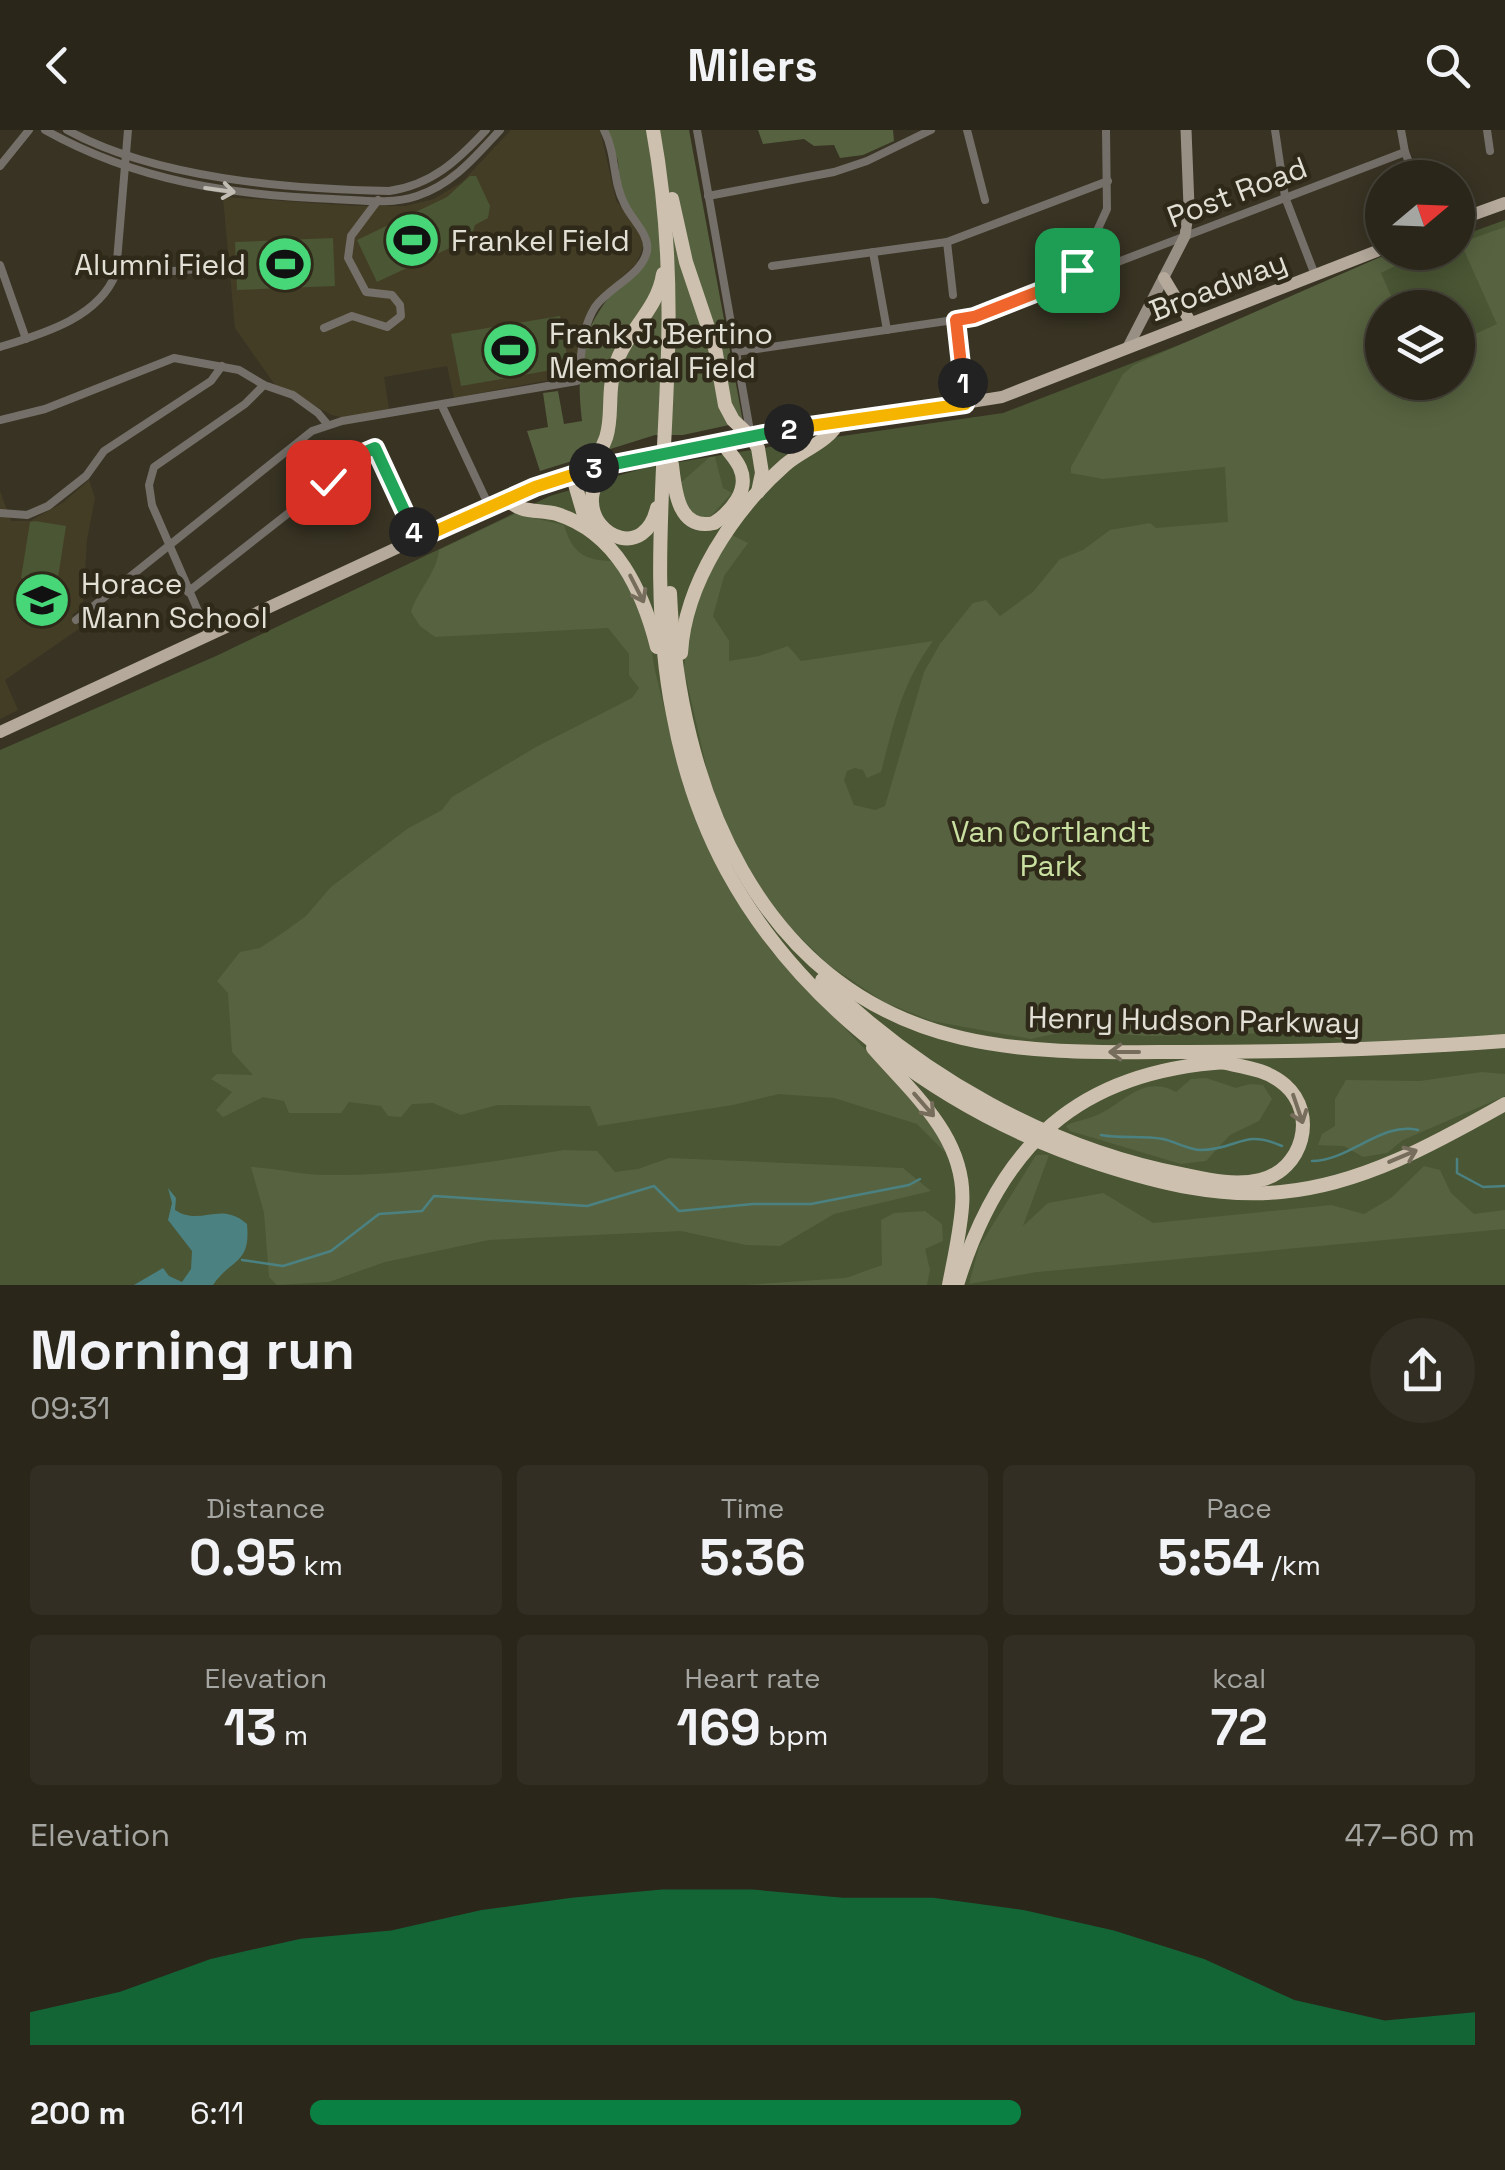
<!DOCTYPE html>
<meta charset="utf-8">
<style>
:root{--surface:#2a261a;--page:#322e23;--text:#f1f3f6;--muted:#a5a5a2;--line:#464339;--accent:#0b8043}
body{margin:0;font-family:"Space Grotesk",sans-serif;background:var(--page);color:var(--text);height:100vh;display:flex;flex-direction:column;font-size:38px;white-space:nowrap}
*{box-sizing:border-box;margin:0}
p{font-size:32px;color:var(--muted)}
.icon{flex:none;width:55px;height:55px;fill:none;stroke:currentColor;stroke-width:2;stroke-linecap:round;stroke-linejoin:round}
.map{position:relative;height:1155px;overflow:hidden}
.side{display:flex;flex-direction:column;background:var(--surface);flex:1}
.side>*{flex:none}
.needle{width:65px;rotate:71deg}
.tools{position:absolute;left:1365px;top:30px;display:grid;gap:20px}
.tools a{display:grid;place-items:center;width:110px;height:110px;border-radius:50%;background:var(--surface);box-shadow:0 5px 25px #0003,0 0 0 2px var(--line);font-size:50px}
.pin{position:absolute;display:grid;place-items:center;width:85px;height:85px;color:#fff;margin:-42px;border-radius:20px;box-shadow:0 5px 15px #0006}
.km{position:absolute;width:50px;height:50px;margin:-25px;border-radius:50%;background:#222;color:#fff;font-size:28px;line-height:50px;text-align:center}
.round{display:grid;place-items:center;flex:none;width:105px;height:105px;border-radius:52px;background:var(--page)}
.head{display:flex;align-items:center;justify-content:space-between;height:170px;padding:0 30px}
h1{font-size:55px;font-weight:700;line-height:75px}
.figures{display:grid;grid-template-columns:repeat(3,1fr);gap:15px;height:170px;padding:10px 30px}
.figures div{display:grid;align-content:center;border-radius:10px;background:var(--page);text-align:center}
.figures b{font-size:50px;font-weight:700}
.figures small{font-size:28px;font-weight:400}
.figures p{font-size:28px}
.chart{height:280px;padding:20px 30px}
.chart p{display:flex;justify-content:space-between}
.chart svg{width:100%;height:180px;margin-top:10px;fill:var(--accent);opacity:.7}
ul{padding:0 30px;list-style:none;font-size:32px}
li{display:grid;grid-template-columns:160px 120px 1fr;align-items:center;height:75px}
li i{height:25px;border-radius:12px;background:var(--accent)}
header{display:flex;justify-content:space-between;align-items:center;height:130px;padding:0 30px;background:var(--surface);font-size:45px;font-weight:700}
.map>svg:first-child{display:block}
</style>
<header><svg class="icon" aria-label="back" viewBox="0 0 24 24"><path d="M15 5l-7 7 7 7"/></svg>Milers<svg class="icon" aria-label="search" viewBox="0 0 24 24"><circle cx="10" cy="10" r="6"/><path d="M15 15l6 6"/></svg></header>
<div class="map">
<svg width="1505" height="1155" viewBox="0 0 1505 1155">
<rect width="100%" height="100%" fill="#383323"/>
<g fill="#443d26">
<polygon points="511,0 600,0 616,70 641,105 644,115 636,134 601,166 575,245 454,268 447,236 384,247 389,279 344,288 332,285 275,255 235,198 223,67 356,76 405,76 434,69 462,52"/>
<polygon points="89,350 95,368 87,409 83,476 72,485 80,498 5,550 18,580 0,589 0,361 11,391 30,391 64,372"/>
</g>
<g fill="#4a5634" fill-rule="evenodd">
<polygon points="470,46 476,46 490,76 488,88 475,95 471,108 377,152 357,110 447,67"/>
<path d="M1505,90V1155H0V620L216,526L550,366L644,338L793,313L1003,283L1417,123L1458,122V107ZM1382,178H1458V252H1382Z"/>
<polygon points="333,108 335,156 237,160 235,112"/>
<polygon points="560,186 569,237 461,256 451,204"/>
<polygon points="35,391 66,396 57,454 21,448 30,392"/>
</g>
<g fill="#576340">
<path d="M607,0H689L743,292L683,305H655L540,341L527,301L548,297L543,263L558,261L564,294L582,291C572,205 593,182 649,121L626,73L620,56L618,31Z"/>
<polygon points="758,0 893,0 894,11 863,25 840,28 834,15 814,16 804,9 763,14"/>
<path d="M1505,97V905L1358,914L1308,902L1149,906L1067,901L1031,909L932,891L884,872L829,835L767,775L727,699L709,649L684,539L689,492L708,445L732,405L748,413L724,446L713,486L729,511V531L759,526L788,516L801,531L933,511C902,553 894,592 881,642L867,648L863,640L855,638L847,641L844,650L854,675L875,680L885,676L924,542L940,514L973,473L986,470L1000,486L1033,462L1060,429L1083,420L1110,400L1150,393L1156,398L1228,392L1225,337L1103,349L1071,343V337L1123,244L1134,235L1378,128L1392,123L1423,122L1381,143L1396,177L1382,178V252H1458V212L1497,194L1458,107L1471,109Z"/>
<polygon points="710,327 715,327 723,358 732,363 709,388 701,390 688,378 679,354"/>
<path d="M515,384L564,395C572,423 585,431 613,431L646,487L655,541L684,658L728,757L772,822L923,980L945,1014V1022L917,994L834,968L779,964L733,975L598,996L590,976L497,975L461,985L433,973L412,974L401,987L388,986L381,976L349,972L341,983H289L284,971L263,967L223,987L216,980L232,962L211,949L217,944L253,945L232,922L228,863L217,851L240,822L260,818L284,802L306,786L331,757L407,699L442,680L452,667L536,617L632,568L639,558L629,545V524L608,498L435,507L420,496L411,482C418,459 436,445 439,420Z"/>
<polygon points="1482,942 1505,944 1505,966 1403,1010 1387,1023 1363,1027 1344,1016 1318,1015 1322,1004 1335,996 1335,969 1346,950 1420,951"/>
<path d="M1206,948L1236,958L1250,954L1263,955L1272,969L1259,991L1230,1005L1206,1031L1181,1034L1070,1001L1066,996C1076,990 1087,990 1097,985C1125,973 1142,944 1176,962L1191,949Z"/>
<path d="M564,1020L597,1021L615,1042L638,1039L669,1028L903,1038L931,1061L834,1084L780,1116L746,1115L681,1101L489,1110L385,1132L329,1152L277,1155L269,1147L264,1083L251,1037C276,1038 302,1045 327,1045C408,1046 485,1033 564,1020Z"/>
<polygon points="1036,1025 1049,1025 1023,1096 1048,1073 1103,1063 1153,1093 1331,1075 1364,1084 1391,1068 1424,1036 1440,1040 1451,1063 1474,1084 1505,1080 1505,1099 1037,1142 969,1154 979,1117"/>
<polygon points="925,1081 942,1094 943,1111 925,1119 930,1140 927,1155 745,1155 846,1148 882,1135 881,1090 894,1083"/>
</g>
<path fill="#4c8182" d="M168,1058L176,1068L175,1080C201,1097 220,1070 247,1094C251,1135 231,1128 213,1155H134L163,1138L169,1146L182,1152L191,1139L192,1121L168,1090L172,1073Z"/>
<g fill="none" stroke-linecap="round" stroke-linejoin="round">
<g stroke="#4c8182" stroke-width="2.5">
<path d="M1101,1005C1122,1009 1142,1005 1163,1009C1176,1012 1187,1019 1200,1020C1239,1020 1242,998 1282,1016"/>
<polyline points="1457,1029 1457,1043 1483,1057 1505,1056"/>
<path d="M1312,1031C1349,1031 1382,991 1418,1000"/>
<polyline points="242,1130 283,1136 331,1121 379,1084 422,1081 434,1066 587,1076 654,1056 679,1081 753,1074 811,1074 909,1055 920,1049"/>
</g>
<g stroke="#746f68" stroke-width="8">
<path d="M45,0C136,51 230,65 333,69C360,70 391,75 417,66C453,54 475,27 500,0"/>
<path d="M67,0C157,49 288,59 389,61C432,55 458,30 486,0"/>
<polyline points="697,0 750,301"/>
<polyline points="967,0 985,70"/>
<polyline points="1275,0 1285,67 1315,145"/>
<polyline points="1401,0 1405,22 1415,48"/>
<polyline points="1487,0 1490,21"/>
<polyline points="0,36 29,0"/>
<polyline points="708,66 834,42 867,31 931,0"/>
<polyline points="947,112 953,165"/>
<polyline points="873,122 887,200"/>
<polyline points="0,135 26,209"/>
<polyline points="772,136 947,112 1108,51"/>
<polyline points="116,143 128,0"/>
<polyline points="1076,147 1107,79 1106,0"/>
<polyline points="955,191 965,274"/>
<polyline points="324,198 352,186 387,197 401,186 400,175 392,165 366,162 348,128 351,106 378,70"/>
<path d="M0,217C42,204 99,188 116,143C140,136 151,142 173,141C197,140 196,136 222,143"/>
<polyline points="736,222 974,187 1405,22"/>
<polyline points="442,276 489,376"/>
<polyline points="0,290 45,279 174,228 239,240 264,255 293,265 318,283 328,295"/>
<polyline points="0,383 27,385 48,376 86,346 104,321 211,251 222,236"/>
<path d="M188,462L337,345C349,332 358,322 375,318L418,409"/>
<path d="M76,490L312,301L342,291L577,251C583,225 580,201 595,177C608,158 643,144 647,121C650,104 630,88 624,73C612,50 617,26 604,0"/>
<polyline points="209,506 152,375 149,355 154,337 245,274 264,255"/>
</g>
<polyline stroke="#999085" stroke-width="11" points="1128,217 1185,106 1189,76 1186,0"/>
<g stroke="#b4a99b" stroke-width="12">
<polyline points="1458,90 1505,73"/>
<polyline points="1164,148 1191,193"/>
<polyline points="0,602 429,403 553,350 693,316 1002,267 1382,119"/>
</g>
<g stroke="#cec0af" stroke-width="14">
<path d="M653,0C668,82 671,166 667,250C663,361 651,474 673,584C683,638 701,693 727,741C803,881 951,986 1100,1034C1159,1053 1218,1068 1281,1062C1361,1055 1436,1013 1505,974"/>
<polyline points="672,69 686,132 715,218 725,275 733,290 752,308 758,318 762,343 758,362"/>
<path d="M604,335C599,345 591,360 592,372C593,408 645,429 657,378"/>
<path d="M672,335C675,361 678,401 714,393C731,382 750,360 740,338C736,328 727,321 722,311"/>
<path d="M584,340C626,301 599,272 619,226C632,197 658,177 663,144"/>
<polyline points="572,344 584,385 592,399"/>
<path d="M507,369C520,384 539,379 557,384C617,403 643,462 657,517"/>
<path d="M670,463C678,655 756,860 962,908C1035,925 1113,922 1188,922C1294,922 1399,919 1505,911"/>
<path d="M681,523C685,453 733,381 785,335C802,320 829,312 839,291"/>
<path d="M822,850C921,946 1048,1019 1185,1045C1209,1050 1235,1056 1260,1050C1303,1040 1318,984 1285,955C1267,939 1243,937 1221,932"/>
<path d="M873,918C914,965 968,1009 962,1077C960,1103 954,1129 949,1155"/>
<path d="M957,1155C1000,1015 1078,941 1227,932"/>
</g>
</g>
<defs><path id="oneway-shaft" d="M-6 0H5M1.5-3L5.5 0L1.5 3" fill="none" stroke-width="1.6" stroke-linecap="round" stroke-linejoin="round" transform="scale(2.5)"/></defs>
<use stroke="#c1bdb4" href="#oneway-shaft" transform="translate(220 60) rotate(8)"/>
<g stroke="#766d5c">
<use href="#oneway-shaft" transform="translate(637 459) rotate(63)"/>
<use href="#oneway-shaft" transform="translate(1124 922) rotate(-180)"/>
<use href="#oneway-shaft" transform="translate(924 975) rotate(49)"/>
<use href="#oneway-shaft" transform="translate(1298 979) rotate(71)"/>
<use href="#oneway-shaft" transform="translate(1403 1026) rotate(-23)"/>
</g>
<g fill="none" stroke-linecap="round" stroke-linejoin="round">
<g stroke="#fff" stroke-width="20">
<polyline id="split-1" points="963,253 956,190 974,187 1076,147 1077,140"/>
</g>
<g stroke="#fff" stroke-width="20">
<polyline id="split-2" points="789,299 965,274 963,253"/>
</g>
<g stroke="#fff" stroke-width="20">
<polyline id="split-3" points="594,338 789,299"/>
</g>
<g stroke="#fff" stroke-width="20">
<polyline id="split-4" points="414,402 418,409 535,357 594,338"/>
</g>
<g stroke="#fff" stroke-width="20">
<polyline id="split-5" points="328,352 356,326 375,318 414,402"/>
</g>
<use href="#split-1" stroke="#f0652b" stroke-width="12"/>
<use href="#split-2" stroke="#f5b400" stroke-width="12"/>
<use href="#split-3" stroke="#22a559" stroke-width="12"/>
<use href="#split-4" stroke="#f5b400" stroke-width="12"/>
<use href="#split-5" stroke="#22a559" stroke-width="12"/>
</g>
<defs>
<g id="stadium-disc" transform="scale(2.875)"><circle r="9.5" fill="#47d779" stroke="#2e2919"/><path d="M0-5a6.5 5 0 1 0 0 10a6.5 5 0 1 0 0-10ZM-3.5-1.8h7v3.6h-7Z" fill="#111"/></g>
<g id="school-disc" transform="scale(2.875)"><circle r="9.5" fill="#47d779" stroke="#2e2919"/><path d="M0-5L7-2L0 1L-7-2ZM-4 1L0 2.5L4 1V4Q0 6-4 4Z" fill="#111"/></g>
</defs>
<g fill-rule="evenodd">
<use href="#stadium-disc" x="412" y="110"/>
<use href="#stadium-disc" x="285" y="134"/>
<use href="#stadium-disc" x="510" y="220"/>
<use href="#school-disc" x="42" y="470"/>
</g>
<g text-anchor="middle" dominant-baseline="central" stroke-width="9" stroke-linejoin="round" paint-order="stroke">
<g font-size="30" fill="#e2dfd5" stroke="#2e2919">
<text transform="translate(1237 62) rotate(-21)">Post Road</text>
<text transform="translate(1218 156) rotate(-21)">Broadway</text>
<text transform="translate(1194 890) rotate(1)">Henry Hudson Parkway</text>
</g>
<g font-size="30" fill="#e2dfd5" stroke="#2e2919" text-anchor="start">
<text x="451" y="110">Frankel Field</text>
<text x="246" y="134" text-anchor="end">Alumni Field</text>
<text x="549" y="203">Frank J. Bertino<tspan x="549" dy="34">Memorial Field</tspan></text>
<text x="81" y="453">Horace<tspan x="81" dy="34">Mann School</tspan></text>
</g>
<g font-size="30" fill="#c9e0a1" stroke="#2e2919">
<text x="1051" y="701">Van Cortlandt<tspan x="1051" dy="34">Park</tspan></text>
</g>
</g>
</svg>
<div class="tools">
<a><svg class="needle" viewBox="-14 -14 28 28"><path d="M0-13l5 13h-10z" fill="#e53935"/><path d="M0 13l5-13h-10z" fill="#a5a5a2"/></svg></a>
<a><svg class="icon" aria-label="layers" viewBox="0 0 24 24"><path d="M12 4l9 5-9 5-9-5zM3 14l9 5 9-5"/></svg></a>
</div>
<div class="pin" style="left:1077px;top:140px;background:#1e9e55"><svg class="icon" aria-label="arrive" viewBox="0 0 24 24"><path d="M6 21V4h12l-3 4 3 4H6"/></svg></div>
<div class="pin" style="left:328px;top:352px;background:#d93025"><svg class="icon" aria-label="check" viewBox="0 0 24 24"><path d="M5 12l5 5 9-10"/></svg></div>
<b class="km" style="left:963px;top:253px">1</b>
<b class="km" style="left:789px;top:299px">2</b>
<b class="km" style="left:594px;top:338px">3</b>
<b class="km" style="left:414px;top:402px">4</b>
</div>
<section class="side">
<div class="head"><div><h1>Morning run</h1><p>09:31</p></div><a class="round"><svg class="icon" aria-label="share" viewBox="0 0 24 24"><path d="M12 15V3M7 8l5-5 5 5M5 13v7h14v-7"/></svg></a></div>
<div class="figures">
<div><p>Distance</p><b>0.95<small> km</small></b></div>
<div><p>Time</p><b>5:36</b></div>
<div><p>Pace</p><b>5:54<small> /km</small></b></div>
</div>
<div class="figures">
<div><p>Elevation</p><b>13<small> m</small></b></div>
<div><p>Heart rate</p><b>169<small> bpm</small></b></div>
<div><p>kcal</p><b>72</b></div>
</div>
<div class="chart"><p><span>Elevation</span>47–60 m</p>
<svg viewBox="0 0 160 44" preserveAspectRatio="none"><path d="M0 44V36L10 31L20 23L30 18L40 16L50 11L60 8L70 6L80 6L90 8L100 8L110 11L120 16L130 23L140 33L150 38L160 36V44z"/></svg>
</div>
<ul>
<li><b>200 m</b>6:11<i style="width:61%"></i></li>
</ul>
</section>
